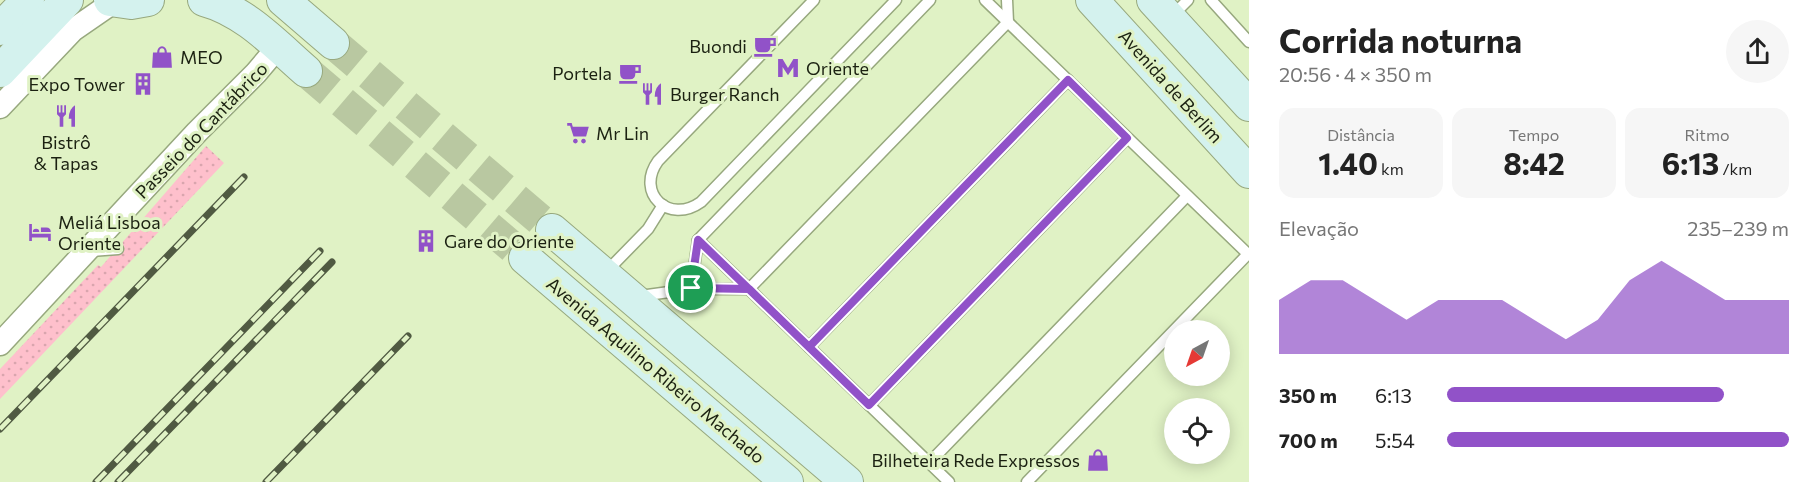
<!DOCTYPE html>
<html lang="pt">
<meta charset="utf-8">
<style>
:root{--surface:#fff;--page:#f6f6f6;--text:#222;--muted:#767676;--accent:#9152c8}
body{margin:0;font-family:Commissioner,sans-serif;background:var(--page);color:var(--text);height:100vh;display:flex;flex-direction:column;font-size:22px;white-space:nowrap}
*{box-sizing:border-box;margin:0}
p{font-size:20px;color:var(--muted)}
.icon{flex:none;width:33px;height:33px;fill:none;stroke:currentColor;stroke-width:2;stroke-linecap:round;stroke-linejoin:round}
.map{position:relative;flex:1;overflow:hidden}
.panel{display:flex;flex-direction:column;background:var(--surface);width:570px}
.panel>*{flex:none}
.needle{width:39px;rotate:220deg}
.buttons{position:absolute;left:1164px;top:320px;display:grid;gap:12px}
.buttons a{display:grid;place-items:center;width:66px;height:66px;border-radius:50%;background:var(--surface);box-shadow:0 3px 15px #0003;font-size:30px}
.pin{position:absolute;display:grid;place-items:center;width:51px;height:51px;color:#fff;margin:-26px;border:3px solid #fff;border-radius:50%;box-shadow:0 2px 6px #0007}
.round{display:grid;place-items:center;flex:none;width:63px;height:63px;border-radius:32px;background:var(--page)}
.head{display:flex;align-items:center;justify-content:space-between;height:102px;padding:0 30px}
h1{font-size:33px;font-weight:700;line-height:45px}
.metrics{display:grid;grid-template-columns:repeat(3,1fr);gap:9px;height:102px;padding:6px 30px}
.metrics div{display:grid;align-content:center;border-radius:15px;background:var(--page);text-align:center}
.metrics b{font-size:30px;font-weight:700}
.metrics small{font-size:16px;font-weight:400}
.metrics p{font-size:16px}
.chart{height:168px;padding:12px 30px}
.chart p{display:flex;justify-content:space-between}
.chart svg{width:100%;height:108px;margin-top:6px;fill:var(--accent);opacity:.7}
ul{padding:0 30px;list-style:none;font-size:20px}
li{display:grid;grid-template-columns:96px 72px 1fr;align-items:center;height:45px}
li i{height:15px;border-radius:8px;background:var(--accent)}
main{display:flex;flex:1;min-height:0}
.map>svg:first-child{display:block}
</style>
<main>
<div class="map">
<svg width="1249" height="482" viewBox="0 0 1249 482">
<defs>
<pattern id="park-dots" width="8" height="8" patternUnits="userSpaceOnUse" patternTransform="scale(1.5)"><rect width="8" height="8" fill="#fec0cc"/><path d="M2 2h.1M6 6h.1" fill="none" stroke="#d9a5ae" stroke-width="1.8" stroke-linecap="round"/></pattern>
</defs>
<rect width="100%" height="100%" fill="#e0f2c5"/>
<polygon fill="url(#park-dots)" points="206,146 224,163 0,399 0,369 98,265 101,267"/>
<g fill="none" stroke-linecap="round" stroke-linejoin="round">
<g stroke="#b9c8a1" stroke-width="32" stroke-dasharray="32 16" stroke-linecap="butt">
<polyline points="333,43 552,230"/>
<polyline points="306,71 525,258"/>
</g>
<g stroke="#97a87e" stroke-width="13">
<g id="lane">
<path d="M814,0L658,161C635,193 669,225 701,202L896,0"/>
<polyline points="985,0 1248,254"/>
<polyline points="1211,0 1249,42"/>
<polyline points="1172,16 1188,0"/>
<polyline points="698,240 949,482"/>
<polyline points="91,251 118,249"/>
<polyline points="606,272 648,229 663,205"/>
<polyline points="691,289 698,240 930,0"/>
<polyline points="640,296 691,289 749,289 1008,22 1007,0"/>
<polyline points="809,347 1068,80"/>
<polyline points="869,405 1127,138"/>
<polyline points="929,463 1187,196"/>
<polyline points="1027,482 1249,253"/>
</g>
</g>
<g stroke="#97a87e" stroke-width="25">
<g id="street">
<polyline points="0,107 73,30 115,1"/>
<polyline points="0,344 197,132 256,73 278,47"/>
</g>
</g>
<g stroke="#97a87e" stroke-width="34">
<g id="secondary">
<polyline points="110,0 131,3 148,0"/>
<path d="M204,0C245,11 275,44 306,71"/>
<polyline points="283,0 333,43"/>
<polyline points="1092,0 1249,172"/>
<polyline points="1153,0 1249,105"/>
<polyline points="0,29 28,0"/>
<polyline points="0,71 67,0"/>
<polyline points="552,230 847,482"/>
<polyline points="525,258 787,482"/>
</g>
</g>
<use href="#lane" stroke="#fff" stroke-width="10"/>
<use href="#street" stroke="#fff" stroke-width="22"/>
<use href="#secondary" stroke="#d4f2ee" stroke-width="32"/>
<g stroke="#505a42" stroke-width="7">
<g id="rail">
<polyline points="0,429 244,177"/>
<polyline points="96,482 320,251"/>
<polyline points="118,482 332,262"/>
<polyline points="266,482 408,336"/>
</g>
</g>
<use href="#rail" stroke="#e0f2c5" stroke-width="4.5" stroke-dasharray="14" stroke-linecap="butt"/>
</g>
<g fill="none" stroke-linecap="round" stroke-linejoin="round">
<g stroke="#fff" stroke-width="12">
<polyline id="route" points="691,288 749,289 869,405 1127,138 1068,80 809,347 698,240 691,288"/>
</g>
<use href="#route" stroke="#9152c8" stroke-width="8"/>
</g>
<defs>
<g id="cafe-bare" transform="scale(1.8)"><path d="M-5.5-4.5H6V0H3Q3 3.5 0 3.5H-2.5Q-5.5 3.5-5.5 0ZM3-3.2v2h1.7v-2ZM-6 4.5H4V6H-6Z" fill="#9152c8" stroke="#e0f2c5" stroke-width="2.5" paint-order="stroke"/></g>
<g id="shop-bare" transform="scale(1.8)"><path d="M-5-2.5h2.3a2.7 3.5 0 0 1 5.4 0H5L5.5 6h-11ZM-1.5-2.5h3a1.5 2.3 0 0 0-3 0Z" fill="#9152c8" stroke="#e0f2c5" stroke-width="2.5" paint-order="stroke"/></g>
<g id="metro-bare" transform="scale(1.8)"><path d="M-5.5 5V-5H-3L0 0L3-5H5.5V5H3V-.5L0 4L-3-.5V5Z" fill="#9152c8" stroke="#e0f2c5" stroke-width="2.5" paint-order="stroke"/></g>
<g id="building-bare" transform="scale(1.8)"><path d="M-4-6H4V6H1V3H-1V6H-4ZM-2.5-4.3h1.7v1.8h-1.7ZM.8-4.3h1.7v1.8H.8ZM-2.5-1h1.7V.8h-1.7ZM.8-1h1.7V.8H.8Z" fill="#9152c8" stroke="#e0f2c5" stroke-width="2.5" paint-order="stroke"/></g>
<g id="restaurant-bare" transform="scale(1.8)"><path d="M-5-6h1v4h1v-4h1v4h1v-4h1v5L-1.5 .5V6h-2V.5L-5-1ZM5-6V6H3V1.5H1.5Q1.5-4 5-6Z" fill="#9152c8" stroke="#e0f2c5" stroke-width="2.5" paint-order="stroke"/></g>
<g id="supermarket-bare" transform="scale(1.8)"><path d="M-6-5.5h2.5l.6 2H6L4.5 2H-2.5L-4.4-4H-6ZM-1.5 3.2a1.3 1.3 0 1 0 .1 0ZM3 3.2a1.3 1.3 0 1 0 .1 0Z" fill="#9152c8" stroke="#e0f2c5" stroke-width="2.5" paint-order="stroke"/></g>
<g id="hotel-bare" transform="scale(1.8)"><path d="M-6-4.5h1.5V1H6V5H4.5V3h-9V5H-6ZM-4 0a1.8 1.8 0 1 1 3.6 0ZM.5 0V-2.5h3Q6-2.5 6 0Z" fill="#9152c8" stroke="#e0f2c5" stroke-width="2.5" paint-order="stroke"/></g>
</defs>
<g fill-rule="evenodd">
<use href="#cafe-bare" x="765" y="46"/>
<use href="#shop-bare" x="162" y="57"/>
<use href="#metro-bare" x="788" y="68"/>
<use href="#cafe-bare" x="630" y="73"/>
<use href="#building-bare" x="143" y="84"/>
<use href="#restaurant-bare" x="652" y="94"/>
<use href="#restaurant-bare" x="66" y="116"/>
<use href="#supermarket-bare" x="578" y="133"/>
<use href="#hotel-bare" x="40" y="232"/>
<use href="#building-bare" x="426" y="241"/>
<use href="#shop-bare" x="1098" y="460"/>
</g>
<g text-anchor="middle" dominant-baseline="central" stroke-width="6" stroke-linejoin="round" paint-order="stroke">
<g font-size="18" fill="#1b2111" stroke="#e0f2c5" text-anchor="start">
<text x="747" y="46" text-anchor="end">Buondi</text>
<text x="180" y="57">MEO</text>
<text x="806" y="68">Oriente</text>
<text x="612" y="73" text-anchor="end">Portela</text>
<text x="125" y="84" text-anchor="end">Expo Tower</text>
<text x="670" y="94">Burger Ranch</text>
<text x="596" y="133">Mr Lin</text>
<text x="66" y="142" text-anchor="middle">Bistrô<tspan x="66" dy="21">&amp; Tapas</tspan></text>
<text x="58" y="222">Meliá Lisboa<tspan x="58" dy="21">Oriente</tspan></text>
<text x="444" y="241">Gare do Oriente</text>
<text x="1080" y="460" text-anchor="end">Bilheteira Rede Expressos</text>
</g>
<g font-size="18" fill="#1b2111" stroke="#e0f2c5">
<text transform="translate(1171 86) rotate(48)">Avenida de Berlim</text>
<text transform="translate(201 130) rotate(-46)">Passeio do Cantábrico</text>
<text transform="translate(656 370) rotate(40)">Avenida Aquilino Ribeiro Machado</text>
</g>
</g>
</svg>
<div class="buttons">
<a><svg class="needle" viewBox="-14 -14 28 28"><path d="M0-13l5 13h-10z" fill="#e53935"/><path d="M0 13l5-13h-10z" fill="#767676"/></svg></a>
<a><svg class="icon" aria-label="locate" viewBox="0 0 24 24"><circle cx="12" cy="12" r="6"/><path d="M12 2v4M12 18v4M2 12h4M18 12h4"/></svg></a>
</div>
<div class="pin" style="left:691px;top:288px;background:#1e9e55"><svg class="icon" aria-label="arrive" viewBox="0 0 24 24"><path d="M6 21V4h12l-3 4 3 4H6"/></svg></div>
</div>
<section class="panel">
<div class="head"><div><h1>Corrida noturna</h1><p>20:56 · 4 × 350 m</p></div><a class="round"><svg class="icon" aria-label="share" viewBox="0 0 24 24"><path d="M12 15V3M7 8l5-5 5 5M5 13v7h14v-7"/></svg></a></div>
<div class="metrics">
<div><p>Distância</p><b>1.40<small> km</small></b></div>
<div><p>Tempo</p><b>8:42</b></div>
<div><p>Ritmo</p><b>6:13<small> /km</small></b></div>
</div>
<div class="chart"><p><span>Elevação</span>235–239 m</p>
<svg viewBox="0 0 160 44" preserveAspectRatio="none"><path d="M0 44V22L10 14L20 14L30 22L40 30L50 22L60 22L70 22L80 30L90 38L100 30L110 14L120 6L130 14L140 22L150 22L160 22V44z"/></svg>
</div>
<ul>
<li><b>350 m</b>6:13<i style="width:81%"></i></li>
<li><b>700 m</b>5:54<i style="width:100%"></i></li>
</ul>
</section>
</main>
